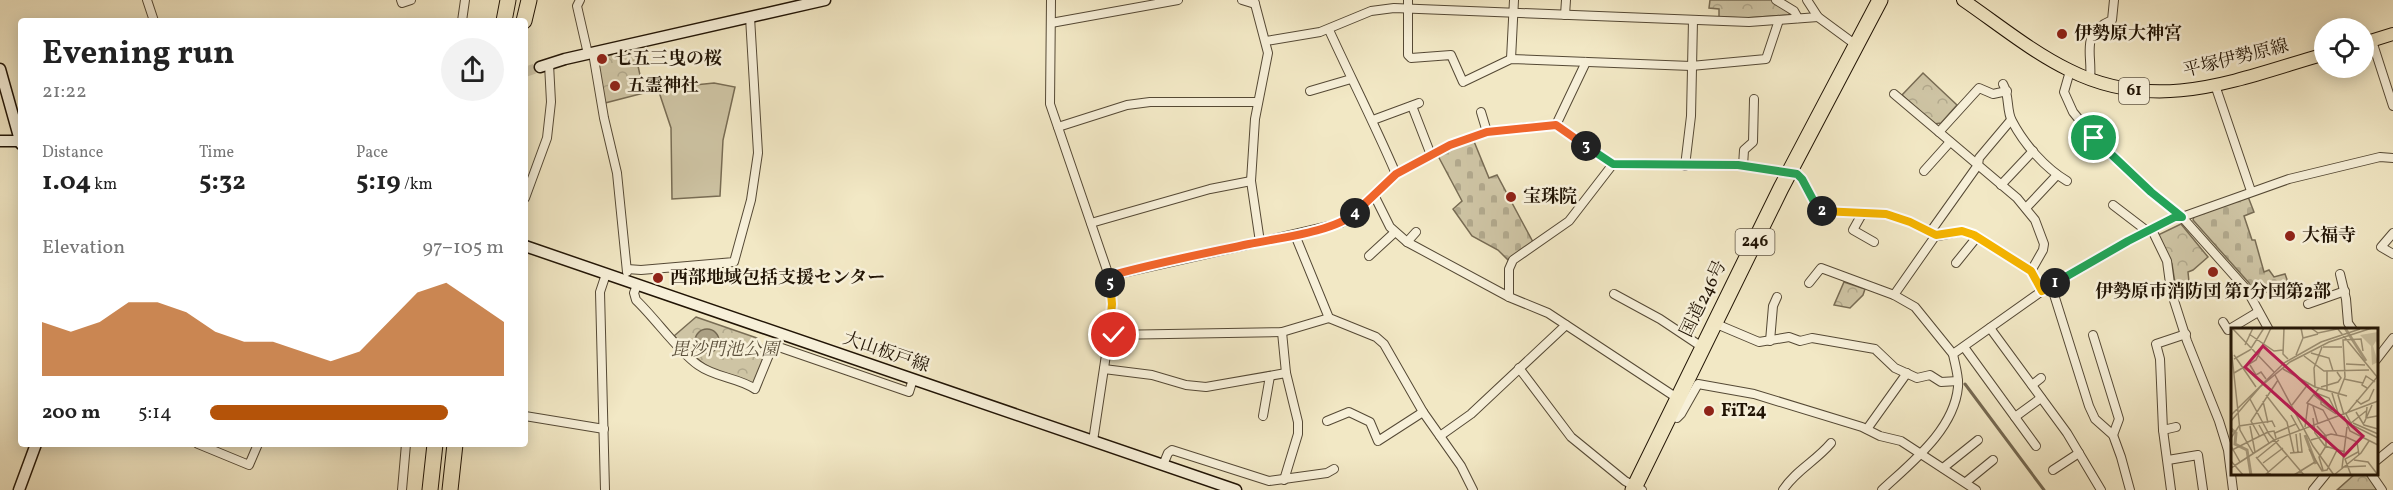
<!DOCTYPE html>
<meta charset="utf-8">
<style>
:root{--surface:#fff;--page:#f2f2f2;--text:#222;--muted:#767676;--accent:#b45309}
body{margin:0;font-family:Vollkorn,"Noto Serif JP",serif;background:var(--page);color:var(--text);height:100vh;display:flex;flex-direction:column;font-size:22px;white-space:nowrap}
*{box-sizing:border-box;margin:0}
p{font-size:20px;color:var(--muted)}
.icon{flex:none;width:33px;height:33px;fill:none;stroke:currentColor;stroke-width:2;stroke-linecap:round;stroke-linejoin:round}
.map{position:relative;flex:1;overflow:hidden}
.sheet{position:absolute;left:18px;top:18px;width:510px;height:429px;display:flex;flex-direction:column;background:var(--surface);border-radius:6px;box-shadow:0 3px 15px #0003}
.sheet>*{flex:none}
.fabs{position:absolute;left:2314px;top:18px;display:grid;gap:12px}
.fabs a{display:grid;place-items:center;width:60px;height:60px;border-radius:50%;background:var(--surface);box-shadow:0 3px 15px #0003;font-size:30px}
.pin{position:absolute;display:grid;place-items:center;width:51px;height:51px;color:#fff;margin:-26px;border:3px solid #fff;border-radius:50%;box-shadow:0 2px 6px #0007}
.km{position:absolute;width:30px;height:30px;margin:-15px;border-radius:50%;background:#222;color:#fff;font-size:16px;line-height:30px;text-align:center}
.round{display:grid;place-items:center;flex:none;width:63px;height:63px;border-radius:32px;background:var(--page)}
.overview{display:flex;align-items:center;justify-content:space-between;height:102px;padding:0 24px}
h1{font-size:33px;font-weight:700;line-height:45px}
.stats{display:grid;grid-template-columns:repeat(3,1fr);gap:9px;height:102px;padding:6px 24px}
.stats div{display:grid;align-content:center}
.stats b{font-size:26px;font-weight:700}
.stats small{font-size:16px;font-weight:400}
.stats p{font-size:16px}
.chart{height:168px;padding:12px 24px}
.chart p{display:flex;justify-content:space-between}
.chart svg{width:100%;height:108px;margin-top:6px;fill:var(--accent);opacity:.7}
ul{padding:0 24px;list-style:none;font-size:20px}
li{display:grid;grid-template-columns:96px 72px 1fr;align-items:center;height:45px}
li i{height:15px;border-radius:8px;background:var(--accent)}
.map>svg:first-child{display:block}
</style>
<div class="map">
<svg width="2393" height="490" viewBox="0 0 2393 490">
<defs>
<pattern id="cemetery-stones" width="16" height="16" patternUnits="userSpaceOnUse" patternTransform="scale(1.5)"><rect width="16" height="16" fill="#cec4a4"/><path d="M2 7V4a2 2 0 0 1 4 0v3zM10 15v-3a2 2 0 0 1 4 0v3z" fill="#b1a88c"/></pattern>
<pattern id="park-crowns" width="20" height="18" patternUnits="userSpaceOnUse" patternTransform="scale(1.5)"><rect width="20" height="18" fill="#cec4a4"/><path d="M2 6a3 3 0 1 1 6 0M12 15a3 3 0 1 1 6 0" fill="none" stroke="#b1a88c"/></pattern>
</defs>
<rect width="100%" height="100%" fill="#f2e8c5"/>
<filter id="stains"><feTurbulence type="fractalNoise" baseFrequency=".00333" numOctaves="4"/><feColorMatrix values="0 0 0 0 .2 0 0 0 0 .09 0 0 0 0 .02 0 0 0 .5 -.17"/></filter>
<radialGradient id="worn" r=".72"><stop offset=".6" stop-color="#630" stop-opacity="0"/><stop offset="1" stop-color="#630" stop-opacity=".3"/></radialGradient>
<polygon fill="#cec4a4" stroke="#786c54" stroke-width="1.5" points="714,83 735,87 723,140 720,196 672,199 671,128 659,92 685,86"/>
<g fill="url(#cemetery-stones)" stroke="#786c54" stroke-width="1.5">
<polygon points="1473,139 1489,178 1497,175 1533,242 1508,260 1498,250 1472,236 1453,209 1462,201 1437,154"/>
<polygon points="2247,194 2254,212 2244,216 2252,240 2255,240 2264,272 2269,270 2274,277 2285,274 2289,285 2282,287 2281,285 2279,285 2256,298 2249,283 2193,220 2194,216"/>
</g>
<g fill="url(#park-crowns)" stroke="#786c54" stroke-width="1.5">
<polygon points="1710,0 1771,0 1790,11 1789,15 1745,18 1719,17 1719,9 1709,8"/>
<polygon points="634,48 644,93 605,103 597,59"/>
<polygon points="1923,73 1957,105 1941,123 1934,124 1902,95"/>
<polygon points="2181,224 2208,257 2193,270 2188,272 2190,292 2177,296 2172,264 2158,235"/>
<polygon points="1844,282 1865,289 1863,295 1850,308 1834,305"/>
<path d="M696,317L757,338L756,343L767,347L768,351L754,383C721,381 694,359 674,336Z"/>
<polygon points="2355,474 2368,474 2377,490 2337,490"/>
</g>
<circle fill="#aba084" stroke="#746851" stroke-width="1.5" cx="707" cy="341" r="12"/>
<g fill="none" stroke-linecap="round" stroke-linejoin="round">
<polyline stroke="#746851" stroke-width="3" points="1965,384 2044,490"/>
<polyline stroke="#d3c8a8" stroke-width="10" stroke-dasharray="10 5" stroke-linecap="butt" points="525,72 540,67"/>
<g stroke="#554935" stroke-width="10">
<g id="street">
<polyline points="147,0 154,21"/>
<polyline points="401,0 402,3 411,0"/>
<polyline points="580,0 577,6 588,54"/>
<polyline points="1051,0 1050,104 1109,276 1112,304 1109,335 1093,441"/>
<polyline points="1242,0 1255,4"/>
<polyline points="1254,0 1268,53 1255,119 1251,181 1260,242 1341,223 1349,218 1396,174 1450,145 1487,132 1530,127 1556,125 1613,164 1738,165 1797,174 1802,179 1819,211 1886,214 1910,222 1938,236 1962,231 1974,235 2031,271 2042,291"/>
<polyline points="1408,0 1408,55 1411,58 1451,55 1463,82 1511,59 1691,66 1766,59 1779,20"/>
<polyline points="1776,0 1794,11 1798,18"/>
<polyline points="1807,0 1818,17 1856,45"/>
<polyline points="1565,15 1566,0"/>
<polyline points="462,21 465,0"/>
<polyline points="1051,23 1178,0"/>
<path d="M1329,30C1351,78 1375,125 1396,174"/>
<polyline points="1266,41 1320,32 1371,11 1394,8 1749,22 1818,17"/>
<polyline points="2372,41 2393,106"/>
<polyline points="593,53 604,118 617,173 627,272"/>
<polyline points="1511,59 1514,0"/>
<polyline points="2070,71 2064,92 2073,112 2094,138 2151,192 2182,217 2247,290 2269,330"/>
<path d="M2090,80C2093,52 2079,34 2112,20L2114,0"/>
<path d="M2003,84C2010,96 2006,110 2012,121C2024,144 2045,168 2067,181"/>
<polyline points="2215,85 2251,191"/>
<polyline points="1310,91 1351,79"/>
<polyline points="1894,94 2017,198 2035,220 2044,244 2043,250 2031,271"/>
<polyline points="1412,106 1431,155"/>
<polyline points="1481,112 1487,132"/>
<polyline points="1373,120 1419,103"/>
<polyline points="1556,125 1586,62"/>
<polyline points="1058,127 1127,105 1150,102 1258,102"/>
<polyline points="1939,132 1979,88 1993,94 2007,91"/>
<polyline points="1685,166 1691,116 1693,20"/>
<polyline points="1743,166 1744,150 1753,142 1754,99"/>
<polyline points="1924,171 1950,142"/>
<polyline points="2001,185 2033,151"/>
<polyline points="1374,195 1390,227 1407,242 1509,297 1548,313 1677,398"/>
<polyline points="525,198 547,138 551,102 549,64"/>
<polyline points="2113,205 2147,231"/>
<polyline points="2026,208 2057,175"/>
<polyline points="1862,214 1853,230 1874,242"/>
<polyline points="1091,223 1210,189 1251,181"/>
<polyline points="2152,230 2167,261 2171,291 2187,341 2219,421 2228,450 2233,490"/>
<polyline points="1931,231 1978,165 1979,158 2011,120"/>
<polyline points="2393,233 2381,247 2393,254"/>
<polyline points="1295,235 1329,318 1376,337 1384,344 1423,412 1461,466 1473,490"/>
<polyline points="1407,242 1416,232"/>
<polyline points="1369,256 1394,233"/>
<polyline points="1956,263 1977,237"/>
<polyline points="627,269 641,270 734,262 751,200 758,153 750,17"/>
<polyline points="2340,274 2346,299 2348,323 2353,330"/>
<polyline points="1109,276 1260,242"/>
<polyline points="1809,283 1821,268 1894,295 1915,307 1953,354"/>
<path d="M637,285L634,293L636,300C656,319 677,350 698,365C716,378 737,377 755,389L773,345L909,392L913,379"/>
<polyline points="2051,285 2089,406 2095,419 2113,435 2121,457 2130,490"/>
<polyline points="1614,294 1660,319 1702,347"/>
<polyline points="1894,295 1936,235"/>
<polyline points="1509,297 1509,269 1513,260 1569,221 1613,164"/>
<polyline points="2308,304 2345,291"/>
<polyline points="2223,322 2228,330 2258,312"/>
<polyline points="1714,323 1759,342 1789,337 1800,341 1812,338 1875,349 1895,368 1917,378 1930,375 1941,382 1958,381"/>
<polyline points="1990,328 2067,433 2101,490"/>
<polyline points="1282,332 1286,373 1298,422 1298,434 1284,480"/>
<polyline points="1109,335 1282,332 1329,318"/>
<polyline points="2093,335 2119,419 2113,435"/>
<polyline points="1770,341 1773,306 1777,297"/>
<polyline points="1964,347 2036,446"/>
<polyline points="2376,360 2393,338"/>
<polyline points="1519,368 1571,437 1625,481 1642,490"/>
<polyline points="1104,369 1152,375 1186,385 1206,387 1286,373"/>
<polyline points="2032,385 2041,378"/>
<polyline points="1670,415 1677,418 1681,414 1698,384 1754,394 1862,427 1880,436 1901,441 1976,490"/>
<polyline points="525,416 604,429"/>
<polyline points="1263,416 1270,376"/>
<polyline points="2015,417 2041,398"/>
<polyline points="1327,421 1349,412 1370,422 1378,441 1423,412"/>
<polyline points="1867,429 1907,373"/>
<polyline points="2163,430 2176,427"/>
<polyline points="1440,436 1471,414 1566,325"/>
<polyline points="198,444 249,465 258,444"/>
<polyline points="2168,460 2198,455 2203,490"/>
<polyline points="2376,461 2393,447"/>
<polyline points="1163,465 1168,453 1172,450 1269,481 1327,473 1334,469"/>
<polyline points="1943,468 1978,440"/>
<polyline points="2053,470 2079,453"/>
<polyline points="2371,474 2382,490"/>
<polyline points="1966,482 1993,460"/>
<polyline points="402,490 406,444"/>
<polyline points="605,490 600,292 606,274"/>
<path d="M1783,490C1795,471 1816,461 1831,443"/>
<path d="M1882,490C1911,463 1954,430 1958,387C1959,376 1955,365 1953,354L2042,291L2128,241L2175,217H2182L2289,179L2380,157L2393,158"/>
<polyline points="2171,490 2163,430 2160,359 2156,344 2186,334"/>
<polyline points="2313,490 2326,474"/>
</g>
</g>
<g stroke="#211405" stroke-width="13">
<g id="secondary">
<polyline points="540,67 565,59 825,0"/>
<polyline points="0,69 21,144"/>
<polyline points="0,141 21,141"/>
<polyline points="525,246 1236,490"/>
<polyline points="19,490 36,444"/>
</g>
</g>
<g stroke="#211405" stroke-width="14">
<g id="primary">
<path d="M1963,0C1998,24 2032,52 2069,70C2158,115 2238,79 2325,54"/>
<polyline points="2364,43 2393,34"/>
</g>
</g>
<g stroke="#211405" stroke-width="17">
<g id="highway">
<polyline points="504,21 508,0"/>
<polyline points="524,21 529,0"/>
<polyline points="430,490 435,444"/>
<polyline points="450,490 455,444"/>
<polyline points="1633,490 1781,188 1880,0"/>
</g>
</g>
<use href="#street" stroke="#f7f0d9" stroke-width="8"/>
<use href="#secondary" stroke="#f7f0d9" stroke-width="10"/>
<use href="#primary" stroke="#f2e8c5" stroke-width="12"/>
<use href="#highway" stroke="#f2e8c5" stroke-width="15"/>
</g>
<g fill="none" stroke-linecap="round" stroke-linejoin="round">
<g stroke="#fff" stroke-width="12">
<polyline id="split-1" points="2055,283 2128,241 2175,217 2182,217 2151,192 2094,138"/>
</g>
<g stroke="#fff" stroke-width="12">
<polyline id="split-2" points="1822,211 1886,214 1910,222 1936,235 1962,231 1974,235 2031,271 2042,291 2055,283"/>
</g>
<g stroke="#fff" stroke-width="12">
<polyline id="split-3" points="1586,146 1613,164 1738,165 1797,174 1802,179 1819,211 1822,211"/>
</g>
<g stroke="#fff" stroke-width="12">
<polyline id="split-4" points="1355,213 1396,174 1450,145 1487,132 1556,125 1586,146"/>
</g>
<g stroke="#fff" stroke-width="12">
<path id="split-5" d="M1110,283L1109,276C1155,263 1202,254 1249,244C1278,238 1334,232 1355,213"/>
</g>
<g stroke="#fff" stroke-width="12">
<polyline id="split-6" points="1110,283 1112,304 1109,335 1114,335"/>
</g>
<use href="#split-1" stroke="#22a559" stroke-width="8"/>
<use href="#split-2" stroke="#f5b400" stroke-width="8"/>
<use href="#split-3" stroke="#22a559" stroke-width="8"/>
<use href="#split-4" stroke="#f0652b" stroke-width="8"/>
<use href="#split-5" stroke="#f0652b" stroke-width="8"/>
<use href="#split-6" stroke="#f5b400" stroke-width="8"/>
</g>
<g fill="#8f2418" stroke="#f7f0d9" stroke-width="2">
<circle cx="2062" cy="34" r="6"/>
<circle cx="602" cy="59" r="6"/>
<circle cx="615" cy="86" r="6"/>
<circle cx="1511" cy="197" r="6"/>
<circle cx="2290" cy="236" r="6"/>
<circle cx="2213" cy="272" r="6"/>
<circle cx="658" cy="278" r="6"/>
<circle cx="1709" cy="411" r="6"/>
</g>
<g text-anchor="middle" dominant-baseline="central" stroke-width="5" stroke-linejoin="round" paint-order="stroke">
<g fill="#f7f0d9" stroke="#615645" stroke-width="1.5">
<rect x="2119" y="78" width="30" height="26" rx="4.5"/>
<rect x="1735.5" y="229" width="39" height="26" rx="4.5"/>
</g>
<g font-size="16" font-weight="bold" fill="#211405">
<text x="2134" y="91">61</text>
<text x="1755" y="242">246</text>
</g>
<g font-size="18" font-weight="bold" fill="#211405" stroke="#f7f0d9" text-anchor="start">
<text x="2074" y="34">伊勢原大神宮</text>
<text x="614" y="59">七五三曳の桜</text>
<text x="627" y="86">五霊神社</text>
<text x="1523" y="197">宝珠院</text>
<text x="2302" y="236">大福寺</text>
<text x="670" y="278">西部地域包括支援センター</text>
<text x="2213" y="292" text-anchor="middle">伊勢原市消防団 第1分団第2部</text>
<text x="1721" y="411">FiT24</text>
</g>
<g font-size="18" fill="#211405" stroke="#f7f0d9">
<text transform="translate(2236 59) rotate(-14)">平塚伊勢原線</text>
<text transform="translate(1704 299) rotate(-64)">国道246号</text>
<text transform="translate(886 353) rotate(19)">大山板戸線</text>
</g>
<g font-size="18" font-style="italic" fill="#5e523d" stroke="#f7f0d9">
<text x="725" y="350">毘沙門池公園</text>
</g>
</g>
<g transform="translate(2231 328)">
<rect width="147" height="147" fill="#f2e8c5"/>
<path d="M147,4V21L145,13L142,18L147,34L141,37L140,18L129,7Z" fill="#cec4a4"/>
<path fill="none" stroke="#aba084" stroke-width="3" d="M114,0L135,33M0,101L5,105L4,116L16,122L20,147M74,107L85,136"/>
<path fill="none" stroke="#9e9378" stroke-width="1.5" d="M1,0L43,44M53,0L52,26L57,31M70,0L72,10L87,6M80,0L87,5L106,1M106,0L147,50M18,6L43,23L52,22M14,17L22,0M0,19L9,102L22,125M92,19H111M80,25L98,30L102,43M3,27L25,59M65,27L72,10M73,28L93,43L138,42M3,31L19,22L33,0M115,36L134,37M19,37L25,47L30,44L35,51M52,41L84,59L116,68M96,43V63M3,45L25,32L40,0M44,47L82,118L103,147M147,48L115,86L121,97L147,110M113,51L132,55M84,59L83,40L91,19M90,59L107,54L110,50L106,44M88,60L76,75L92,82L106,107M136,60L131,57L135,48L144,54M85,65L98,70L106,86M101,65L107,85M35,67L56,94L63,125M83,67L101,82M19,71L38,106L73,147M90,72V76L105,86M125,72L130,76L138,72L143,61M32,73L37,95M61,77L78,55M82,78L87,96M136,79L135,90L146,88M125,84L133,97L147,101M0,87L53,35L90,14L129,1M60,87L69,103M113,87L107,67L114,49L112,12L130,11L132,23M113,88L119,103L147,117M82,90L84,105L94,118L114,124M0,93L29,59L59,34L98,14L141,0M120,95L135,83M122,95L147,106M133,95L141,77M28,97L38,115M19,98L24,124M86,98L95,108V118M74,99L77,76M44,105L65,96M65,106L67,124M29,109L20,93L47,52M0,110L8,98L41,93L44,99M80,112L100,106L115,109L126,114L128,127M0,118L9,134M78,121L91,143L96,142L106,122M1,122L37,104L43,103L45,110M59,125L71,124L69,105M25,129L40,147M26,130L48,112M123,132L137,134L147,147M0,133L12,147M32,135L52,120M112,139L135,138M0,140L43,112L147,73M111,140L116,99M92,142L88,129L95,118M34,147L57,127M63,147L84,134M103,147L130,125L138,113M120,147L114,131L127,124"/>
<path fill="#c2185b" fill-opacity="0.15" stroke="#c2185b" stroke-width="3" d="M32,18L132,108L113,128L14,39Z"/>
<rect width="147" height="147" fill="none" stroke="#211405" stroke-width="3"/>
</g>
<rect width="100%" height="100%" filter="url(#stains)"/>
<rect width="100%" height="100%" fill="url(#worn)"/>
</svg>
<div class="fabs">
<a><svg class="icon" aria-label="locate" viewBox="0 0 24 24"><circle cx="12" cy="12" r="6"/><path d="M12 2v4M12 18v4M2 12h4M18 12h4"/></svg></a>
</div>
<div class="pin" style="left:2094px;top:138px;background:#1e9e55"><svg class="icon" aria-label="arrive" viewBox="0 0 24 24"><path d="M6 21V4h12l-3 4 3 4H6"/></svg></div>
<div class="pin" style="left:1114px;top:335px;background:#d93025"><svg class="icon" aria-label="check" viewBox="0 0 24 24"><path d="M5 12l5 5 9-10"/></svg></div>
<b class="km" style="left:2055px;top:283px">1</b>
<b class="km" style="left:1822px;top:211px">2</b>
<b class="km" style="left:1586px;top:146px">3</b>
<b class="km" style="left:1355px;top:213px">4</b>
<b class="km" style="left:1110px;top:283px">5</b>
<section class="sheet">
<div class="overview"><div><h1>Evening run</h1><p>21:22</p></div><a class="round"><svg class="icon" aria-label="share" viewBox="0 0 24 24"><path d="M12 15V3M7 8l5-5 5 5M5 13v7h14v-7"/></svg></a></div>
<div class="stats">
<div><p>Distance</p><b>1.04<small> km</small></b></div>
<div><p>Time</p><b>5:32</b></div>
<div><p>Pace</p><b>5:19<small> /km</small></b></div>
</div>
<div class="chart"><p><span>Elevation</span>97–105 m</p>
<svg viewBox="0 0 160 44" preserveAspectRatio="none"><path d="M0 44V22L10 26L20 22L30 14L40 14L50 18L60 26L70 30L80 30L90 34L100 38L110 34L120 22L130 10L140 6L150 14L160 22V44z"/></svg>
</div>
<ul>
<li><b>200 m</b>5:14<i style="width:81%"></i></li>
</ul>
</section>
</div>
